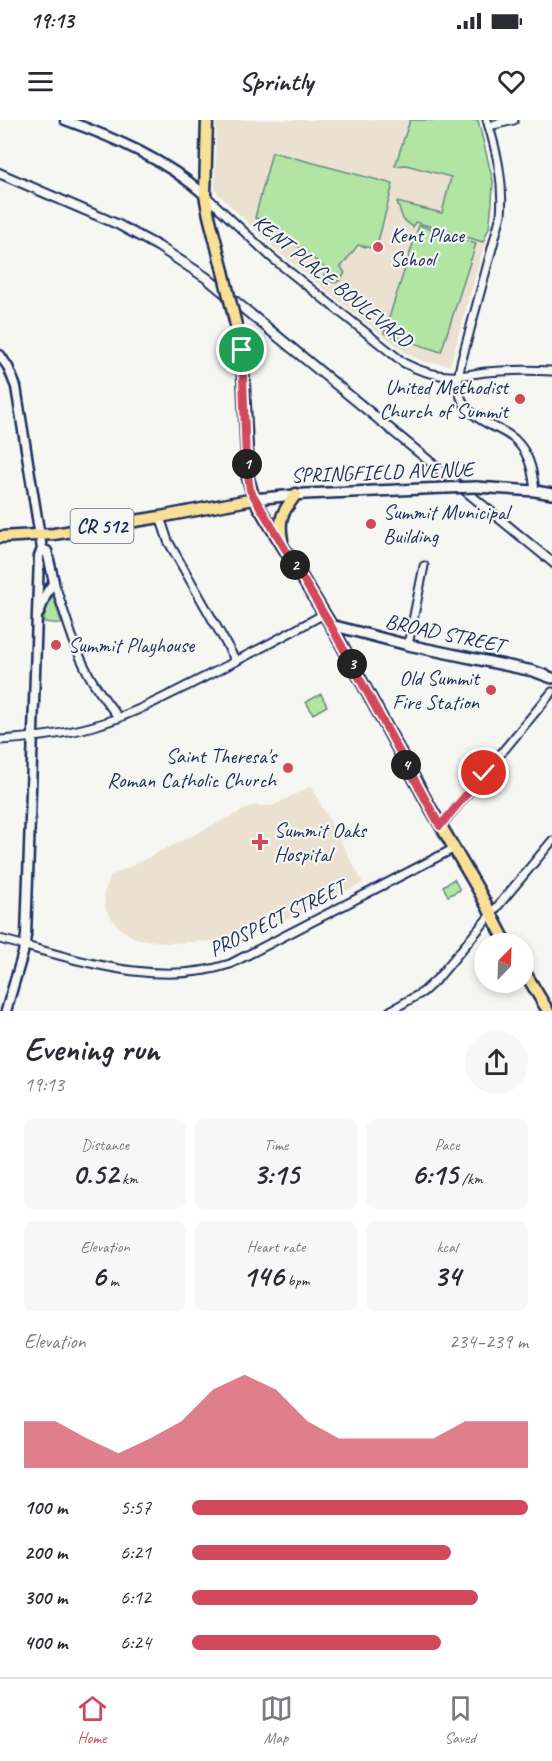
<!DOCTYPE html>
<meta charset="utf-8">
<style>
:root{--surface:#fff;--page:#f7f7f7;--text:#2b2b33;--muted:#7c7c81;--line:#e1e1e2;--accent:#d1495b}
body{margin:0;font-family:Caveat,sans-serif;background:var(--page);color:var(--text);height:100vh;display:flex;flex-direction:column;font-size:22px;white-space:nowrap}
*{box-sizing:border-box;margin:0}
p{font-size:20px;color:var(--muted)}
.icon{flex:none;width:33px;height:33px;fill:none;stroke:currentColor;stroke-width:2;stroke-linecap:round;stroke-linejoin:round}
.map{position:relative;height:891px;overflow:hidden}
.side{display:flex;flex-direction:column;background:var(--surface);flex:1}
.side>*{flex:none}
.needle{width:39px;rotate:23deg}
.controls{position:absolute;left:474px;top:813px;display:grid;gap:12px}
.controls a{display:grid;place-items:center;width:60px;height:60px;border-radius:50%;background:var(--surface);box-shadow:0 3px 9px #0003;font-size:30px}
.pin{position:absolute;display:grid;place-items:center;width:51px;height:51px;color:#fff;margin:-26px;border:3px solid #fff;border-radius:50%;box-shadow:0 2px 6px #0007}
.km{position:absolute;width:30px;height:30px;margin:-15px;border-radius:50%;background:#222;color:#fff;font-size:16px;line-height:30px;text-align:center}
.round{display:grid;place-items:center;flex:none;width:63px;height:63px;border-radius:32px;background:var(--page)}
.summary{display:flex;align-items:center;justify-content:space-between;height:102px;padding:0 24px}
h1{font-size:33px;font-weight:600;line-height:45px}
.metrics{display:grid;grid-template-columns:repeat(3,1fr);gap:9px;height:102px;padding:6px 24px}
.metrics div{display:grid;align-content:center;border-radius:9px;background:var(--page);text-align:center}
.metrics b{font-size:30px;font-weight:600}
.metrics small{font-size:16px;font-weight:400}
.metrics p{font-size:16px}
.chart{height:168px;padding:12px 24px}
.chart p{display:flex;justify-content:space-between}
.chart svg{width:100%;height:108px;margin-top:6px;fill:var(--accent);opacity:.7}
ul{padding:0 24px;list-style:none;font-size:20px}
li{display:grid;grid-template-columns:96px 72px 1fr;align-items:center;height:45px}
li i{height:15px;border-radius:8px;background:var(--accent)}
.status{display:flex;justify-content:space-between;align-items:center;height:42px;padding:0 30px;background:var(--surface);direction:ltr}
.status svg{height:16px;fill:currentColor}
header{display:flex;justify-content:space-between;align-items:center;height:78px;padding:0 24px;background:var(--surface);font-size:27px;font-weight:600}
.tabs{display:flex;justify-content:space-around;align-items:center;height:84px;border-top:2px solid var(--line);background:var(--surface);font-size:16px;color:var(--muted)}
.tabs a{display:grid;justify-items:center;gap:3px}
.tabs .selected{color:var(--accent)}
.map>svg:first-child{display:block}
</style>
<div class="status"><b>19:13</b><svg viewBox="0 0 49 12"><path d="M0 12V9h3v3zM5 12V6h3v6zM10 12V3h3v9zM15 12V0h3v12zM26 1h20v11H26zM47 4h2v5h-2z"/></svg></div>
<header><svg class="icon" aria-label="menu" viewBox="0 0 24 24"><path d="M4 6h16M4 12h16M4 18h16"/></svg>Sprintly<svg class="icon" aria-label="heart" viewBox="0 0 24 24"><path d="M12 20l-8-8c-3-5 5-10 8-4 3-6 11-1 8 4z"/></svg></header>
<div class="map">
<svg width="552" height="891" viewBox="0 0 552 891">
<rect width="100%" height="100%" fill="#f6f6f2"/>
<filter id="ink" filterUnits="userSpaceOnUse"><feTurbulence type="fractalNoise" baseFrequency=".0167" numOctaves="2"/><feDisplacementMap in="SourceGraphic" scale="12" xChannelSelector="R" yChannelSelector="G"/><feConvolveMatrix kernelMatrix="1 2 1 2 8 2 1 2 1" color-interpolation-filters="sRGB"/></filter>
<g filter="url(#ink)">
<g fill="#eae1d0">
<polygon points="216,0 478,0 493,61 492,83 489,108 450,245 424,242 405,232 374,209 282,135 218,74 215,68"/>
<polygon points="311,666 363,763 250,816 212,821 168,823 135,818 119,808 106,790 104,773 111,756 254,685 263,686 272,686"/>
</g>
<g fill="#b2e4a4" stroke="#668a81" stroke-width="1.5">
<polygon points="410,0 478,0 493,61 492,83 489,108 483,122 415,102 413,107 403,99 397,82 442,93 451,57 406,45 395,46"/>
<polygon points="272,32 393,64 376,129 358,125 341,147 345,153 340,160 335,163 329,161 324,155 326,149 265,100 255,98"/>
<polygon points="419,105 476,124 441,232 384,213"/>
<polygon points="51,471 62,504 44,502 45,490"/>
<polygon points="321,574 327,586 313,594 306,582"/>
<polygon points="454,759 460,770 448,776 443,766"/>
</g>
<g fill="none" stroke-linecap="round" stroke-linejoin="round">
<g stroke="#1b2f5e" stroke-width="11">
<g id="minor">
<path d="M487,0C497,32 504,62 501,95L461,243C453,275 463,292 492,306C502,311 512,315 519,324C531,338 533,354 535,371"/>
<polyline points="489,6 514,0"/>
<path d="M205,75L271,137L404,243C421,252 439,257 458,256C468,255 477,253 486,252C508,250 530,250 552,251"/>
<polyline points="160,397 168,421 236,541"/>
<path d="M54,462C65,493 73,526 89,555C97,570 108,584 119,598"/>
<polyline points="408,525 424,446"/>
<path d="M0,620C31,618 60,615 90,607C124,598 155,582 187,566C233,543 279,519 324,494"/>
<polyline points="440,707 552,572"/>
<path d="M0,819C73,838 155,869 230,844L453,729"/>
<polyline points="390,891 423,872 438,858 552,721"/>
</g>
</g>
<g stroke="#1b2f5e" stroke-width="13">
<g id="tertiary">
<path d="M65,0C115,18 166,40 205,75"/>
<polyline points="0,235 8,247 16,267 42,429 39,436 26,816 23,833 6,891"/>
<polyline points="39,493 47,472 54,462 47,431 42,429"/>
</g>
</g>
<g stroke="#1b2f5e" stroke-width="14">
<g id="secondary">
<polyline points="476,367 535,371 552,374"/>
<polyline points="254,379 305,374 445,368"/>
<polyline points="331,505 408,525 533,551 552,558"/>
</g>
</g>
<g stroke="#1b2f5e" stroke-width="15">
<g id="primary">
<polyline points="207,0 205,75 209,96 223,151"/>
<polyline points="235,201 242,229 248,358 254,379 331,505 427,682 479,771 507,824"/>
<polyline points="0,417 54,414 160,397 254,379"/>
<path d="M282,420C278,397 283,392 296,374"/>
<polyline points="524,851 548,891"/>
</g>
</g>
<use href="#minor" stroke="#f6f6f2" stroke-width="7"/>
<use href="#tertiary" stroke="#f6f6f2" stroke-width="8"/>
<use href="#secondary" stroke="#f6f6f2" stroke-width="9"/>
<use href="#primary" stroke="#fadf96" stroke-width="10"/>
<g stroke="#1b2f5e" stroke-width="2">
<polyline points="0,48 120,100 161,122 209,153 552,436"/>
<polyline points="0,59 116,109 156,131 203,162 552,448"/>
</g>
<g stroke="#1b2f5e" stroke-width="14" stroke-linecap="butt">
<polyline id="secondary-bridge" points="445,368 476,367"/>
</g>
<g stroke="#1b2f5e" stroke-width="15" stroke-linecap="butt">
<polyline id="primary-bridge" points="223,151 235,201"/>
</g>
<use href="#secondary-bridge" stroke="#f6f6f2" stroke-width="9"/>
<use href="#primary-bridge" stroke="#fadf96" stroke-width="10"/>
</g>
</g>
<g fill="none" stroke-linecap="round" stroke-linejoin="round" filter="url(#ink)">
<g stroke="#fff" stroke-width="12">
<polyline id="route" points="242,230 246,341 250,370 331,506 440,706 484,653"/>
</g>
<use href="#route" stroke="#d1495b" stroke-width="8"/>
</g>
<g fill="#d1495b" stroke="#f6f6f2" stroke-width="2">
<circle cx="378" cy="127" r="6"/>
<circle cx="520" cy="279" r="6"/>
<circle cx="371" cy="404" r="6"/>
<circle cx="56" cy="525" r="6"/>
<circle cx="491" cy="570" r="6"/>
<circle cx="288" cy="648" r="6"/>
<path d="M257 713h6v6h6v6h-6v6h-6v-6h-6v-6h6z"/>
</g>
<g text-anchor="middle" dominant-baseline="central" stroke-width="4.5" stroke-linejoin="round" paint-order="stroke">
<rect fill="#f6f6f2" stroke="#5d6b8a" stroke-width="1.5" x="70.5" y="389" width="63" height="34" rx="4.5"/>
<g font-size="20" font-weight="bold" fill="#1b2f5e">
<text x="102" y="406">CR 512</text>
</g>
<g font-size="21" fill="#1b2f5e" stroke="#f6f6f2" text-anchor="start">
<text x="390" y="115">Kent Place<tspan x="390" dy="24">School</tspan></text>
<text x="508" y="267" text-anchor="end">United Methodist<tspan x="508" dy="24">Church of Summit</tspan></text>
<text x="383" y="392">Summit Municipal<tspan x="383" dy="24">Building</tspan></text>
<text x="68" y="525">Summit Playhouse</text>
<text x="479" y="558" text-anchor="end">Old Summit<tspan x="479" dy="24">Fire Station</tspan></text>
<text x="276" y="636" text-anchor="end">Saint Theresa's<tspan x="276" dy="24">Roman Catholic Church</tspan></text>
<text x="274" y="710">Summit Oaks<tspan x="274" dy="24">Hospital</tspan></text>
</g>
<g font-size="21" fill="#1b2f5e" stroke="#f6f6f2">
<text transform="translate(333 161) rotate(39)">KENT PLACE BOULEVARD</text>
<text transform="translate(382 352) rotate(-2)">SPRINGFIELD AVENUE</text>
<text transform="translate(445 513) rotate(12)">BROAD STREET</text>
<text transform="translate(277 798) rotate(-26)">PROSPECT STREET</text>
</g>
</g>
</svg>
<div class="controls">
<a><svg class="needle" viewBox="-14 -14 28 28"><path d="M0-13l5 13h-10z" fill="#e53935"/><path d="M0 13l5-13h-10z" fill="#7c7c81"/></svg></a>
</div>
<div class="pin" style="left:242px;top:230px;background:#1e9e55"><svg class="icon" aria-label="arrive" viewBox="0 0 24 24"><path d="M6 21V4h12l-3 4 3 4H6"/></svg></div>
<div class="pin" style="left:484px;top:653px;background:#d93025"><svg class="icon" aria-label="check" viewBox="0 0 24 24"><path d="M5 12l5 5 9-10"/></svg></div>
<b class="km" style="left:247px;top:344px">1</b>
<b class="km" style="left:295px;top:445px">2</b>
<b class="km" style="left:352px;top:544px">3</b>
<b class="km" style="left:406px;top:645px">4</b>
</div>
<section class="side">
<div class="summary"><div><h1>Evening run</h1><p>19:13</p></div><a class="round"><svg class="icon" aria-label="share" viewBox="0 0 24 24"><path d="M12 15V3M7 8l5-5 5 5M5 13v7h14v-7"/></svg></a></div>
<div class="metrics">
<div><p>Distance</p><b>0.52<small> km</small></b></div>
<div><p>Time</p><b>3:15</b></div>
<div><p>Pace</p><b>6:15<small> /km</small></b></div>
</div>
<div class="metrics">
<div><p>Elevation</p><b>6<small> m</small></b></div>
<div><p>Heart rate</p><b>146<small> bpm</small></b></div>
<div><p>kcal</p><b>34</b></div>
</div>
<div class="chart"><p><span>Elevation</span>234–239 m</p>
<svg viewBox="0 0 160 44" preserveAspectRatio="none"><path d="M0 44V25L10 25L20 32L30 38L40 32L50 25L60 12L70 6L80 12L90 25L100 32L110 32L120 32L130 32L140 25L150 25L160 25V44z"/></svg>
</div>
<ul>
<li><b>100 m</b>5:57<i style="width:100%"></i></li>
<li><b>200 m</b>6:21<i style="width:77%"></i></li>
<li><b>300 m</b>6:12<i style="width:85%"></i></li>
<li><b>400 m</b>6:24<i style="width:74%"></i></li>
</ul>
</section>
<nav class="tabs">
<a class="selected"><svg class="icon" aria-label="home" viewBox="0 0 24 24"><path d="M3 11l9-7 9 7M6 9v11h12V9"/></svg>Home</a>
<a><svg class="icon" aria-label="map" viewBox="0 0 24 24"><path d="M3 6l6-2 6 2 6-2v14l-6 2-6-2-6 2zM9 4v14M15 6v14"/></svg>Map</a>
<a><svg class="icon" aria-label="saved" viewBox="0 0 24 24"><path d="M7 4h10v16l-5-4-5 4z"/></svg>Saved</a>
</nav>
